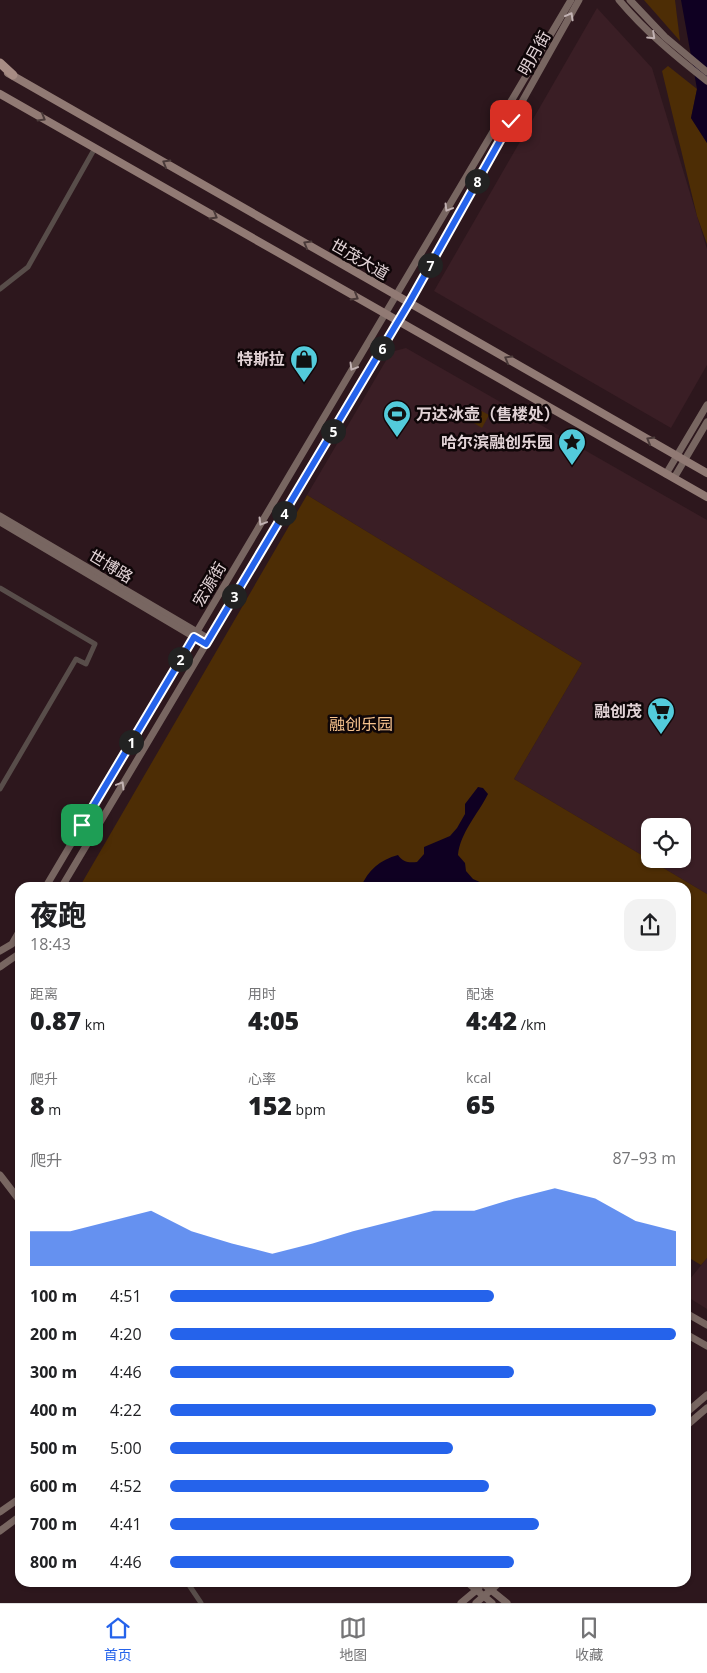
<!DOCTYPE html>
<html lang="zh">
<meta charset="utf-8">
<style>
:root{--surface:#fff;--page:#f2f2f2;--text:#202124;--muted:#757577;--line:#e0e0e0;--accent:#2563eb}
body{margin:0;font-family:"Open Sans","Noto Sans SC",sans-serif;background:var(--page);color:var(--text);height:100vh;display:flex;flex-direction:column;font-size:19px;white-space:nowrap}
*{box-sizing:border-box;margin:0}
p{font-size:16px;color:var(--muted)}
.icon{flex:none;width:28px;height:28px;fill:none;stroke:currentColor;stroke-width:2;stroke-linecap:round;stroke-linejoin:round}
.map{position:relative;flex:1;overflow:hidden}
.panel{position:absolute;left:15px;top:882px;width:676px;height:705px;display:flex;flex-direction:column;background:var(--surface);border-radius:15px;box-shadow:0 1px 4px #0004}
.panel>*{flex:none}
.tools{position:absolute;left:641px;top:818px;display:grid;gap:10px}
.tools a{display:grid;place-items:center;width:50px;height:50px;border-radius:10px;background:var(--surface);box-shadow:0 1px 4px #0004;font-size:25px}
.pin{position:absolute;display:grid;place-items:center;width:42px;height:42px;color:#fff;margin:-21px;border-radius:10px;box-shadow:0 2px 8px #0006}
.km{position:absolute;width:25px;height:25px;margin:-12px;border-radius:50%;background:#222;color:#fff;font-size:14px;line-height:25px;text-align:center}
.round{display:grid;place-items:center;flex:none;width:52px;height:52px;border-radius:15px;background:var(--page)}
.headline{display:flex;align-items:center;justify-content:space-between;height:85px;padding:0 15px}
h1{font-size:28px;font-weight:800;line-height:38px}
.metrics{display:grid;grid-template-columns:repeat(3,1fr);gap:8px;height:85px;padding:5px 15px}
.metrics div{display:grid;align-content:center}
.metrics b{font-size:25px;font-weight:800}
.metrics small{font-size:14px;font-weight:400}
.metrics p{font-size:14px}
.chart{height:140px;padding:10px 15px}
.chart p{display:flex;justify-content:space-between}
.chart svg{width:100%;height:90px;margin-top:5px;fill:var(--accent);opacity:.7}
ul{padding:0 15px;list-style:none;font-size:16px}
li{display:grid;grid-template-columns:80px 60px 1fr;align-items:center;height:38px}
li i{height:12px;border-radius:6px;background:var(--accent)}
.dock{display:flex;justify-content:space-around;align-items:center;height:70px;border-top:1px solid var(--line);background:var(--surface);font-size:14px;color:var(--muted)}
.dock a{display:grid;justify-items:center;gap:2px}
.dock .active{color:var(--accent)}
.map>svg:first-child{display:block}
</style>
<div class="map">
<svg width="707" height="1603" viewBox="0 0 707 1603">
<rect width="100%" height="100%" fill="#2d171d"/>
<g fill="#3a1e25" fill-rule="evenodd">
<polygon points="597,8 652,68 707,249 707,365 671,428 434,291"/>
<path d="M406,348L707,520V894L514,779L582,663L307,495L391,352ZM650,826H682V859H650Z"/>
<polygon points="707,1258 707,1309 686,1296 686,1284"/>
</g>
<g fill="#4d2d05">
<polygon points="644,0 675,0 680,41"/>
<polygon points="668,66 697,89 691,118 707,143 707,244 697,216 662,71"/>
<polygon points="476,408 489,415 482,428 469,420"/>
<polygon points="307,495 582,663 514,779 707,894 707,1258 701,1265 686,1256 686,888 79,888"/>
</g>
<g fill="#0f0022">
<polygon points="681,0 707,0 707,143 691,118 697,89"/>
<path d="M478,787L483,788L488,794C478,814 460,833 458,855L465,863L466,871L473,879L491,887H361C368,870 380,860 398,855C403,862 408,863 417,862L424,854V847L450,836L457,828L465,814V804Z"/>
</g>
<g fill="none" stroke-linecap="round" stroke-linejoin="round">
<g stroke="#584d4a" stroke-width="5">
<polyline points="0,289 28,267 95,148"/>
<polyline points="0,588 95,644 86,664 76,659 0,789"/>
<polyline points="187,1582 201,1603"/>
</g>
<g stroke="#786661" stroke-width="7">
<path d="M619,0C645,31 675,56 707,81"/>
<polyline points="630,0 665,37 707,72"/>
<polyline points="666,474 707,405"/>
<polyline points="674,478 707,422"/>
<polyline points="0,516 209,639"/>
<polyline points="0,522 206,644"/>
<polyline points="45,888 571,0"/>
<polyline points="61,888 409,303 579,0"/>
<polyline points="0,951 12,944 20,930"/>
<polyline points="0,967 20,953"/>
<polyline points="0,1175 20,1201"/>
<polyline points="686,1313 707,1325"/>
<polyline points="686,1334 707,1346"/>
<polyline points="686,1413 707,1395"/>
<polyline points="686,1426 707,1408"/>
<polyline points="0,1512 20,1498"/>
<polyline points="0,1531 20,1516"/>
<polyline points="467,1582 492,1603"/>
<polyline points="481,1582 507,1603"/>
<polyline points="461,1603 479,1588"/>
<polyline points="476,1603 500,1582"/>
</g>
<g stroke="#917a74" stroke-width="8">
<polyline points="8,73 707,473"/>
<polyline points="0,94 707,497"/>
</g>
<polyline stroke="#a78c84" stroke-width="9" points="0,63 13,75"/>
</g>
<defs><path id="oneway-chevron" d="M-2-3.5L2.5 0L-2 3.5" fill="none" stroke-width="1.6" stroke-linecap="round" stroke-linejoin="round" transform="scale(1.25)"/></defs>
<g stroke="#c2b2b3">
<use href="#oneway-chevron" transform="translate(570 16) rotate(-61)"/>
<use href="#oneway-chevron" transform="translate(652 36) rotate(43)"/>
<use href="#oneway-chevron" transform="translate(448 208) rotate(121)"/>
<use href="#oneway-chevron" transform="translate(353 367) rotate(121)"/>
<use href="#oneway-chevron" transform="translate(262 522) rotate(121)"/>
<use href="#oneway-chevron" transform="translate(121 785) rotate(-59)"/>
</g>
<g stroke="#4a3a39">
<use href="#oneway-chevron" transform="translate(42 118) rotate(30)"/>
<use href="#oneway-chevron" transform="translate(166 163) rotate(-150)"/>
<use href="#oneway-chevron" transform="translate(214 216) rotate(30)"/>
<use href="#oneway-chevron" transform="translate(307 244) rotate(-150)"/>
<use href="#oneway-chevron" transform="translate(355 297) rotate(30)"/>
<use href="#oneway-chevron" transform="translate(508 359) rotate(-150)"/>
<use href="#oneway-chevron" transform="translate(650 440) rotate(-150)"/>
</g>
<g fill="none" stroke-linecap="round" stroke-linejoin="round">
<g stroke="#fff" stroke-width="10">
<polyline id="route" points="82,825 194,637 206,644 209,639 409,303 511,121"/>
</g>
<use href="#route" stroke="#2563eb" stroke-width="6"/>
</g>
<defs>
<g id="shop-pin" transform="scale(1.4375)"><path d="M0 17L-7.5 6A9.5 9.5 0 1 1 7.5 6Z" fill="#53cbdb" stroke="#0f0608"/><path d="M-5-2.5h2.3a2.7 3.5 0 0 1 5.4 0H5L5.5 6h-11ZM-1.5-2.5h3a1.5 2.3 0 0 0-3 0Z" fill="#111"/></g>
<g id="stadium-pin" transform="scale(1.4375)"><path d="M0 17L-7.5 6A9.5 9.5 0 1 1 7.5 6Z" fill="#53cbdb" stroke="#0f0608"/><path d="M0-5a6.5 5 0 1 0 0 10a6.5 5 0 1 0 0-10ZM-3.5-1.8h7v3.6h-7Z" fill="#111"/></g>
<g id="sight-pin" transform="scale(1.4375)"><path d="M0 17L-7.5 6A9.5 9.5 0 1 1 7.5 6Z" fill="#53cbdb" stroke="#0f0608"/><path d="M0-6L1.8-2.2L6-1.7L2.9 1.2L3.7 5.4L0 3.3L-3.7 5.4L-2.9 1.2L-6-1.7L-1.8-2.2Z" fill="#111"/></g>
<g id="supermarket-pin" transform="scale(1.4375)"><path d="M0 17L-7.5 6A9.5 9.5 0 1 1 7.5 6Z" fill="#53cbdb" stroke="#0f0608"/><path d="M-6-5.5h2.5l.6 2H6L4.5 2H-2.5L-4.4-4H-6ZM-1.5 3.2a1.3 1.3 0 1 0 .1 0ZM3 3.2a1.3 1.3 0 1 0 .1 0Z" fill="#111"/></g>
</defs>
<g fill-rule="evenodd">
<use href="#shop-pin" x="304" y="359"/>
<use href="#stadium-pin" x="397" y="414"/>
<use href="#sight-pin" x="572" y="442"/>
<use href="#supermarket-pin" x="661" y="711"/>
</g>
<g text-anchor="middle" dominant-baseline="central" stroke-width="5" stroke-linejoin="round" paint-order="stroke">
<g font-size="16" fill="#e2d3d6" stroke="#0f0608">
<text transform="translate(534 53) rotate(-61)">明月街</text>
<text transform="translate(360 259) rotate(30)">世茂大道</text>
<text transform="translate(111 566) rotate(31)">世博路</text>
<text transform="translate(209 584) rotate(-59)">宏源街</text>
</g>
<g font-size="16" font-weight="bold" fill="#e2d3d6" stroke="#0f0608" text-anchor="end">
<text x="285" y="359">特斯拉</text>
<text x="416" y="414" text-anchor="start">万达冰壶（售楼处）</text>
<text x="553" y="442">哈尔滨融创乐园</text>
<text x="642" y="711">融创茂</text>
</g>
<g font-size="16" fill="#f9c48f" stroke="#0f0608">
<text x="361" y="724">融创乐园</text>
</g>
</g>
</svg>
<div class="tools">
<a><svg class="icon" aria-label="locate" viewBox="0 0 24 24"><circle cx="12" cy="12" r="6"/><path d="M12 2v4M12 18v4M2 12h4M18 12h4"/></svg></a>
</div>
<div class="pin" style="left:82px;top:825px;background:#1e9e55"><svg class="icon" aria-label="arrive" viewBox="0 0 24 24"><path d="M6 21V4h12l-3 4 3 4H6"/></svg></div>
<div class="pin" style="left:511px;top:121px;background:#d93025"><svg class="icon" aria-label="check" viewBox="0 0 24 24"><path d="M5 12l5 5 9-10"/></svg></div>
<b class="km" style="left:131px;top:742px">1</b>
<b class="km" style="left:180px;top:659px">2</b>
<b class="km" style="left:234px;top:596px">3</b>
<b class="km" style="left:284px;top:513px">4</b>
<b class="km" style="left:333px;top:431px">5</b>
<b class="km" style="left:382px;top:348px">6</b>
<b class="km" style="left:430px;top:265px">7</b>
<b class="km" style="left:477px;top:181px">8</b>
<section class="panel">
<div class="headline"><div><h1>夜跑</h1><p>18:43</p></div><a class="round"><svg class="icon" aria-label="share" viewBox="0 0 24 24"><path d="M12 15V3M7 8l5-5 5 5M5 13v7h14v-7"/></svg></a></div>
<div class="metrics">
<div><p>距离</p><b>0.87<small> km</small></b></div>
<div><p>用时</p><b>4:05</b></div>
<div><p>配速</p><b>4:42<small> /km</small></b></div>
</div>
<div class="metrics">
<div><p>爬升</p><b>8<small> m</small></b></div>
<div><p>心率</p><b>152<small> bpm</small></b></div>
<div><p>kcal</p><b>65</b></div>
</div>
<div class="chart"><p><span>爬升</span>87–93 m</p>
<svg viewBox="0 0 160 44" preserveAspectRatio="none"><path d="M0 44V27L10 27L20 22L30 17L40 27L50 33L60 38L70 33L80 27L90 22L100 17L110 17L120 11L130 6L140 11L150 22L160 27V44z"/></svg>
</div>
<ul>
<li><b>100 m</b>4:51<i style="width:64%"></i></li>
<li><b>200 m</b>4:20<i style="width:100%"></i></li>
<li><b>300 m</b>4:46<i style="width:68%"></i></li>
<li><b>400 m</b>4:22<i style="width:96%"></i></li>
<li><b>500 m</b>5:00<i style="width:56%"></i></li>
<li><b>600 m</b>4:52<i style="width:63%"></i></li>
<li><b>700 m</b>4:41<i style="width:73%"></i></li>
<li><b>800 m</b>4:46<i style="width:68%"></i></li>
</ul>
</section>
</div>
<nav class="dock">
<a class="active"><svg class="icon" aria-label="home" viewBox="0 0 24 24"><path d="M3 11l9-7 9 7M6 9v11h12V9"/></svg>首页</a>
<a><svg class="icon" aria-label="map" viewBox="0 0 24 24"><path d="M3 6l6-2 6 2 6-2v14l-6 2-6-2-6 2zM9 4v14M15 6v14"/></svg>地图</a>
<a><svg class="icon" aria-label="saved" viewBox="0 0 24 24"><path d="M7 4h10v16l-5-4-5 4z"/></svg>收藏</a>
</nav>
